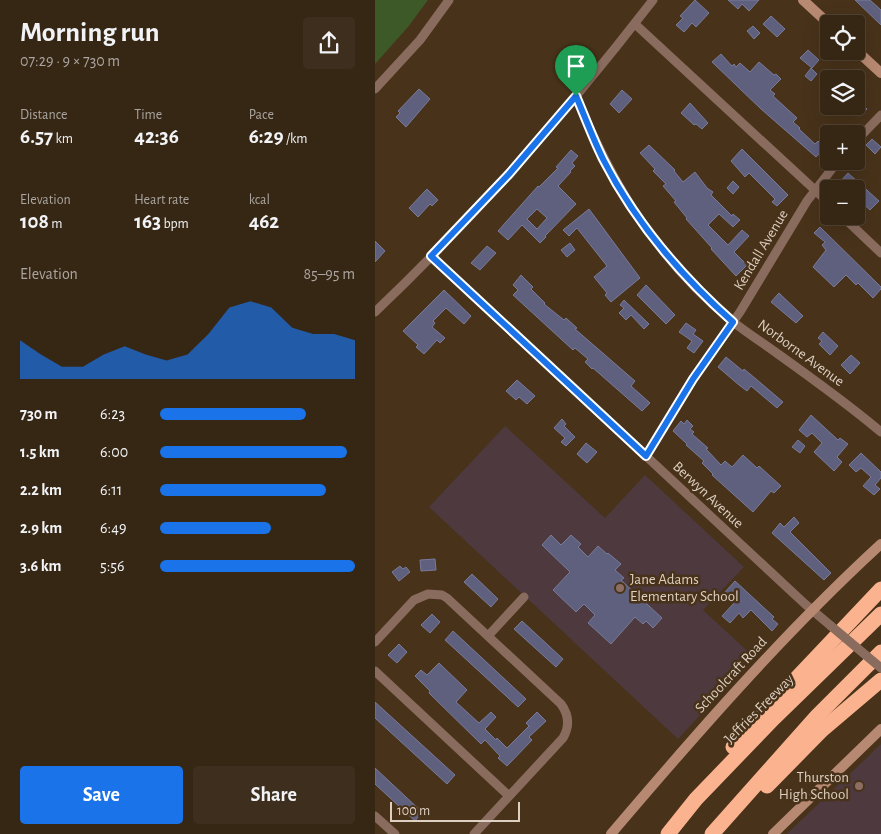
<!DOCTYPE html>
<meta charset="utf-8">
<style>
:root{--surface:#362614;--page:#3d2e1d;--text:#f1f3f6;--muted:#aaa5a0;--line:#504334;--accent:#1a73e8}
body{margin:0;font-family:"Alegreya Sans",sans-serif;background:var(--page);color:var(--text);height:100vh;display:flex;flex-direction:column;font-size:19px;white-space:nowrap}
*{box-sizing:border-box;margin:0}
p{font-size:16px;color:var(--muted)}
.icon{flex:none;width:28px;height:28px;fill:none;stroke:currentColor;stroke-width:2;stroke-linecap:round;stroke-linejoin:round}
.map{position:relative;flex:1;overflow:hidden}
.drawer{display:flex;flex-direction:column;background:var(--surface);width:375px}
.drawer>*{flex:none}
.buttons{position:absolute;left:445px;top:15px;display:grid;gap:10px}
.buttons a{display:grid;place-items:center;width:45px;height:45px;border-radius:5px;background:var(--surface);box-shadow:0 5px 20px #0002,0 0 0 1px var(--line);font-size:25px}
.scale{position:absolute;left:15px;bottom:12px;width:130px;box-sizing:border-box;padding-left:5px;border:2px solid #ddcfc1;border-top:0;font-size:14px;line-height:18px;white-space:nowrap;color:#ddcfc1;-webkit-text-stroke:4px #48321a;paint-order:stroke}
.pin{position:absolute;display:grid;place-items:center;width:42px;height:42px;color:#fff;margin:-51px -21px;border-radius:50% 50% 50% 0;rotate:-45deg;box-shadow:0 0 5px #0007}
.pin .icon{rotate:45deg}
.round{display:grid;place-items:center;flex:none;width:52px;height:52px;border-radius:5px;background:var(--page)}
.summary{display:flex;align-items:center;justify-content:space-between;height:85px;padding:0 20px}
h1{font-size:28px;font-weight:700;line-height:38px}
.stats{display:grid;grid-template-columns:repeat(3,1fr);gap:8px;height:85px;padding:5px 20px}
.stats div{display:grid;align-content:center}
.stats b{font-size:21px;font-weight:700}
.stats small{font-size:14px;font-weight:400}
.stats p{font-size:14px}
.chart{height:140px;padding:10px 20px}
.chart p{display:flex;justify-content:space-between}
.chart svg{width:100%;height:90px;margin-top:5px;fill:var(--accent);opacity:.7}
.button{display:flex;gap:10px;margin-top:auto;padding:10px 20px}
.button a{flex:1;height:58px;border-radius:5px;background:var(--accent);color:#fff;font-size:20px;font-weight:700;line-height:58px;text-align:center}
.button a+a{background:var(--page);color:var(--text)}
ul{padding:0 20px;list-style:none;font-size:16px}
li{display:grid;grid-template-columns:80px 60px 1fr;align-items:center;height:38px}
li i{height:12px;border-radius:6px;background:var(--accent)}
main{display:flex;flex:1;min-height:0}
.map>svg:first-child{display:block}
</style>
<main>
<section class="drawer">
<div class="summary"><div><h1>Morning run</h1><p>07:29 · 9 × 730 m</p></div><a class="round"><svg class="icon" aria-label="share" viewBox="0 0 24 24"><path d="M12 15V3M7 8l5-5 5 5M5 13v7h14v-7"/></svg></a></div>
<div class="stats">
<div><p>Distance</p><b>6.57<small> km</small></b></div>
<div><p>Time</p><b>42:36</b></div>
<div><p>Pace</p><b>6:29<small> /km</small></b></div>
</div>
<div class="stats">
<div><p>Elevation</p><b>108<small> m</small></b></div>
<div><p>Heart rate</p><b>163<small> bpm</small></b></div>
<div><p>kcal</p><b>462</b></div>
</div>
<div class="chart"><p><span>Elevation</span>85–95 m</p>
<svg viewBox="0 0 160 44" preserveAspectRatio="none"><path d="M0 44V25L10 32L20 38L30 38L40 32L50 28L60 32L70 35L80 32L90 22L100 9L110 6L120 9L130 19L140 22L150 22L160 25V44z"/></svg>
</div>
<ul>
<li><b>730 m</b>6:23<i style="width:75%"></i></li>
<li><b>1.5 km</b>6:00<i style="width:96%"></i></li>
<li><b>2.2 km</b>6:11<i style="width:85%"></i></li>
<li><b>2.9 km</b>6:49<i style="width:57%"></i></li>
<li><b>3.6 km</b>5:56<i style="width:100%"></i></li>
</ul>
<div class="button"><a>Save</a><a>Share</a></div>
</section>
<div class="map">
<svg width="506" height="834" viewBox="0 0 506 834">
<rect width="100%" height="100%" fill="#48321a"/>
<g fill="#4d393e">
<polygon points="130,426 230,518 270,475 369,567 328,610 379,657 303,739 54,507"/>
<polygon points="506,744 506,834 412,834 417,829"/>
</g>
<polygon fill="#3d5927" points="0,0 53,0 33,27 0,64"/>
<g fill="#5e607e" stroke="#797b9b" fill-rule="evenodd">
<polygon points="320,0 334,13 321,27 317,23 309,32 301,25 308,18 305,16"/>
<polygon points="353,0 384,0 374,11 367,4 363,9"/>
<polygon points="480,0 495,0 506,10 506,25"/>
<polygon points="396,16 410,29 402,37 388,24"/>
<polygon points="378,26 385,33 379,39 372,31"/>
<polygon points="433,50 444,60 437,68 425,58"/>
<polygon points="346,54 357,66 359,64 361,67 365,63 375,72 384,62 399,75 401,74 406,79 395,90 400,94 398,96 422,118 418,122 425,128 424,129 440,144 443,141 450,147 441,157 386,109 337,62"/>
<polygon points="436,68 442,74 436,81 430,76"/>
<polygon points="44,89 55,99 31,127 21,117 25,113 23,111"/>
<polygon points="247,90 257,99 244,113 235,104"/>
<polygon points="481,99 492,109 486,115 481,111"/>
<polygon points="315,103 333,123 327,129 321,124 319,125 306,113"/>
<polygon points="497,139 506,147 500,154 491,145"/>
<polygon points="274,145 300,170 299,171 308,182 320,172 332,188 338,192 336,195 357,216 358,214 365,220 358,227 344,214 333,225 353,245 367,230 374,236 359,252 372,265 361,276 336,249 337,248 311,219 312,218 299,202 301,201 288,186 291,184 278,171 280,169 265,153"/>
<polygon points="367,149 413,195 402,206 397,202 400,199 374,173 370,177 356,161"/>
<path d="M196,150L203,156L197,163L200,166L195,171L196,172L183,186L201,204L170,236L171,237L165,243L147,225L133,240L123,231L163,186L164,187L183,168L181,167ZM162,209L172,218L162,229L152,219Z"/>
<polygon points="473,173 504,201 495,210 481,197 481,189 473,189 465,182"/>
<polygon points="358,181 364,187 358,194 352,188"/>
<polygon points="52,189 63,200 57,206 55,204 43,217 34,208"/>
<polygon points="214,209 265,278 236,302 230,295 232,293 219,277 232,266 202,228 194,236 188,230"/>
<polygon points="445,227 506,287 506,289 498,298 483,283 481,285 471,275 459,287 438,267 451,250 447,245 450,242 439,233"/>
<polygon points="0,241 10,251 0,262"/>
<polygon points="195,243 200,250 192,257 186,250"/>
<polygon points="112,246 121,253 105,270 96,263"/>
<polygon points="146,275 158,287 156,289 170,303 169,304 189,320 191,318 202,328 200,329 260,381 256,386 275,403 267,411 218,368 217,369 210,362 213,359 200,348 198,350 138,295 143,290 138,285"/>
<polygon points="271,285 300,315 291,324 262,295"/>
<polygon points="69,290 96,316 89,324 71,308 58,321 60,323 57,327 70,338 65,343 62,340 49,354 41,347 43,345 28,331"/>
<polygon points="404,293 428,316 421,323 396,302"/>
<polygon points="249,300 274,324 269,329 256,315 251,320 244,313 249,308 245,305"/>
<polygon points="311,323 321,330 318,334 328,341 319,353 312,348 317,341 304,332"/>
<polygon points="448,332 463,346 455,355 444,344 447,341 443,338"/>
<polygon points="476,355 485,363 475,374 466,365"/>
<polygon points="351,357 368,371 369,369 381,379 408,402 402,408 376,386 372,391 364,385 343,367"/>
<polygon points="142,380 160,396 152,404 144,397 141,400 131,391"/>
<polygon points="436,415 463,440 465,438 473,444 462,457 467,462 459,471 439,452 447,443 437,433 432,437 424,430"/>
<polygon points="187,419 191,424 189,426 200,437 191,446 186,442 190,438 179,428"/>
<polygon points="312,420 318,426 315,429 319,432 317,434 333,448 331,449 346,465 350,461 357,467 368,455 382,468 384,466 406,486 399,493 396,491 378,512 337,475 338,474 327,463 329,461 311,445 312,444 298,431 306,421 309,424"/>
<polygon points="423,440 430,446 425,453 417,447"/>
<polygon points="211,443 222,452 212,463 202,454"/>
<polygon points="486,453 506,472 506,478 500,485 505,489 499,495 488,486 496,477 486,468 481,472 474,465"/>
<polygon points="419,517 424,523 415,532 456,573 449,580 397,533 405,523 409,527"/>
<polygon points="176,535 186,545 196,535 206,544 203,547 213,557 223,546 232,554 233,553 246,564 240,570 249,578 246,580 287,618 278,628 271,621 268,624 260,617 236,644 213,623 220,615 209,604 201,612 178,590 195,572 167,545"/>
<polygon points="60,559 61,570 46,571 45,560"/>
<polygon points="25,566 28,569 31,567 35,572 24,581 17,572"/>
<polygon points="97,574 123,599 116,607 89,582"/>
<polygon points="360,581 399,617 397,619 403,624 397,631 376,610 368,618 364,613 355,623 347,616 360,602 350,592"/>
<polygon points="57,614 65,622 55,633 46,625"/>
<polygon points="147,621 188,659 181,667 139,629"/>
<polygon points="78,631 151,699 143,707 70,640"/>
<polygon points="24,644 32,652 22,663 13,655"/>
<polygon points="64,663 92,690 81,702 104,723 116,712 121,717 110,729 121,740 122,738 132,748 154,726 151,723 162,712 171,721 154,737 157,740 132,766 123,758 125,756 110,740 106,744 54,693 55,691 40,676 46,670 52,675"/>
<polygon points="0,702 80,775 72,784 0,718"/>
<polygon points="0,768 47,812 40,821 0,784"/>
</g>
<g fill="none" stroke-linecap="round" stroke-linejoin="round">
<g stroke="#8a6c5e" stroke-width="9">
<polyline points="260,24 454,203"/>
<polyline points="0,89 45,40 74,0"/>
<path d="M201,96C237,184 282,260 357,321C372,333 388,343 403,354C438,379 473,404 506,432"/>
<polyline points="481,141 506,115"/>
<polyline points="467,216 506,253"/>
<polyline points="56,256 430,604 456,626"/>
<path d="M0,312C101,216 193,110 278,0"/>
<polyline points="271,456 318,379 365,312 432,201 463,161"/>
<polyline points="113,636 149,597"/>
<path d="M0,642L39,600L53,594L67,595L72,598L186,704C194,715 195,726 188,738L99,834"/>
<polyline points="0,671 134,796"/>
<polyline points="0,816 20,834"/>
</g>
<g stroke="#b88972" stroke-width="10">
<polyline points="428,0 454,24"/>
<polyline points="481,50 506,73"/>
<path d="M236,834C322,733 409,633 506,544"/>
<polyline points="398,834 506,729"/>
</g>
<g stroke="#fbb38f" stroke-width="15">
<polyline points="358,747 381,721 506,589"/>
<polyline points="392,786 447,730 506,680"/>
<polyline points="293,834 321,799 399,718 506,614"/>
<polyline points="337,834 442,716 506,652"/>
</g>
<polyline stroke="#8a6c5e" stroke-width="9" points="456,626 506,668"/>
</g>
<g fill="none" stroke-linecap="round" stroke-linejoin="round">
<g stroke="#fff" stroke-width="10">
<path id="route" d="M201,96C210,117 218,139 228,159C260,222 305,275 358,322L318,379L271,456L56,256L134,174Z"/>
</g>
<use href="#route" stroke="#1a73e8" stroke-width="6"/>
</g>
<g fill="#8d6e63" stroke="#48321a" stroke-width="2">
<circle cx="245" cy="588" r="5"/>
<circle cx="484" cy="786" r="5"/>
</g>
<g text-anchor="middle" dominant-baseline="central" stroke-width="5" stroke-linejoin="round" paint-order="stroke">
<g font-size="15" fill="#ddcfc1" stroke="#48321a">
<text transform="translate(386 250) rotate(-59)">Kendall Avenue</text>
<text transform="translate(426 353) rotate(36)">Norborne Avenue</text>
<text transform="translate(333 495) rotate(43)">Berwyn Avenue</text>
<text transform="translate(356 675) rotate(-47)">Schoolcraft Road</text>
<text transform="translate(384 709) rotate(-45)">Jeffries Freeway</text>
</g>
<g font-size="15" fill="#ddcfc1" stroke="#48321a" text-anchor="start">
<text x="255" y="579">Jane Adams<tspan x="255" dy="17">Elementary School</tspan></text>
<text x="474" y="777" text-anchor="end">Thurston<tspan x="474" dy="17">High School</tspan></text>
</g>
</g>
</svg>
<div class="buttons">
<a><svg class="icon" aria-label="locate" viewBox="0 0 24 24"><circle cx="12" cy="12" r="6"/><path d="M12 2v4M12 18v4M2 12h4M18 12h4"/></svg></a>
<a><svg class="icon" aria-label="layers" viewBox="0 0 24 24"><path d="M12 4l9 5-9 5-9-5zM3 14l9 5 9-5"/></svg></a>
<a>+</a>
<a>−</a>
</div>
<div class="scale">100 m</div>
<div class="pin" style="left:201px;top:96px;background:#1e9e55"><svg class="icon" aria-label="arrive" viewBox="0 0 24 24"><path d="M6 21V4h12l-3 4 3 4H6"/></svg></div>
</div>
</main>
